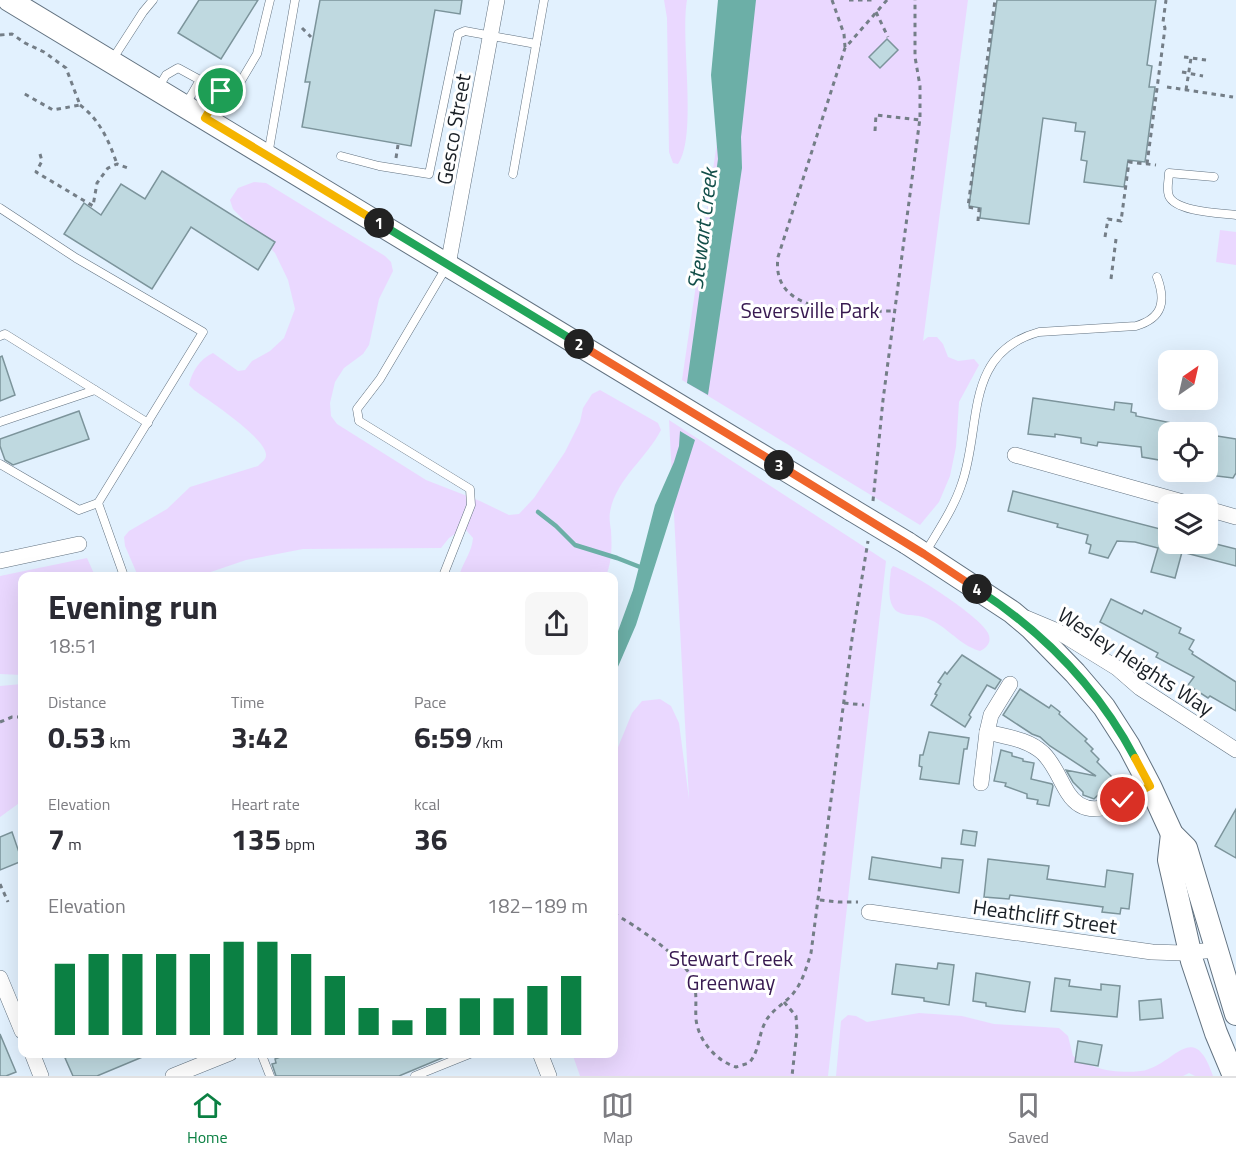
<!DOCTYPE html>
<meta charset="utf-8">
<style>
:root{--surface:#fff;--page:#f7f7f7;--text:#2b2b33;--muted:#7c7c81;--line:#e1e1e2;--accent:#0b8043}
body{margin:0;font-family:"Titillium Web",sans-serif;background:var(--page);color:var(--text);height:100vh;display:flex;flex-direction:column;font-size:22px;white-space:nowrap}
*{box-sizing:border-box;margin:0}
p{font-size:20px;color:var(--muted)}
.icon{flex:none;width:33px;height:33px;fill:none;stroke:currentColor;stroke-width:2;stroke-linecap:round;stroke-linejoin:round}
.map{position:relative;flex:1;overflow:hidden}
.details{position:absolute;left:18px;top:572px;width:600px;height:486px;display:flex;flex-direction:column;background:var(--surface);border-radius:12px;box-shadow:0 6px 24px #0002}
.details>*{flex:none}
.needle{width:39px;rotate:34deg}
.buttons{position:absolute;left:1158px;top:350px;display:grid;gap:12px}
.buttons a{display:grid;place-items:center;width:60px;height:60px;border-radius:12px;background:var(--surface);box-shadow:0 6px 24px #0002;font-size:30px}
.pin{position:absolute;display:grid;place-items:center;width:51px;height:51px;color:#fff;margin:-26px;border:3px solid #fff;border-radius:50%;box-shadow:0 2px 6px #0007}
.km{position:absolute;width:30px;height:30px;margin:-15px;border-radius:50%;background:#222;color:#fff;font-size:16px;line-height:30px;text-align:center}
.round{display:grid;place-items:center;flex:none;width:63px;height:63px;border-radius:12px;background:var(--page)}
.head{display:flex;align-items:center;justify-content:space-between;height:102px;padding:0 30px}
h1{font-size:33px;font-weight:700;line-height:45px}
.stats{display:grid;grid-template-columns:repeat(3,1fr);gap:9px;height:102px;padding:6px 30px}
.stats div{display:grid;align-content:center}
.stats b{font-size:30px;font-weight:700}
.stats small{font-size:16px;font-weight:400}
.stats p{font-size:16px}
.chart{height:168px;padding:12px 30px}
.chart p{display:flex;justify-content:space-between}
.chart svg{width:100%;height:108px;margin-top:6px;stroke:var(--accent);stroke-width:6}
.dock{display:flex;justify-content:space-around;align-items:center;height:84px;border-top:2px solid var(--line);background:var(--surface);font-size:16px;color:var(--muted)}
.dock a{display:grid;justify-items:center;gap:3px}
.dock .active{color:var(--accent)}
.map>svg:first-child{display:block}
</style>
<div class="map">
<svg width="1236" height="1076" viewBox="0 0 1236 1076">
<rect width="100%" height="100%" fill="#e2f1fe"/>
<g fill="#ead8ff">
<path d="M664,0H687C680,39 698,136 678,164L673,163L669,152L667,18Z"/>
<polygon points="738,0 968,0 923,341 928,337 937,337 943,344 948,357 958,361 974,359 979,365 959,402 956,447 950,476 939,502 920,525 682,380"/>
<path d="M254,182L266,183L385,256L391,262L393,271L379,299L369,345L363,354L344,368L335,382L330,403L331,416L337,424L426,480L480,501L509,515L519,514L534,498L565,452L580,422L583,408L592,394L600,390L658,423L661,430C647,458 616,479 610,512C609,517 610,525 611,530C612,546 612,561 606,576H459C463,562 472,552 473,538L466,530L462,529L449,538L441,548L303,549L246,560L199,576H138L125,546L124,537L129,531L167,509L190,487L258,466C262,462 266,460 266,455C266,438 208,400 194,390L189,385C192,371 200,359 213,353L238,371L245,370L252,361L270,351L284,338L295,309L288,280L275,253L233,209L230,200L238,188Z"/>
<polygon points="1220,230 1236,232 1236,265 1216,262"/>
<polygon points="669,420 886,561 828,1076 580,1076 572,1053 614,1053 614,757 632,713 642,701 660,699 671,706 679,723 689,799"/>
<polygon points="87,558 95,576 22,576 22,675 0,674 0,576"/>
<path d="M893,566C911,572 980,616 988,633C992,641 988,647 980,651C958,645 945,623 923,617C913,614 899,617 893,607C887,597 890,580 891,569Z"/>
<polygon points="22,684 22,801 0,817 0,686"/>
<path d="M919,1013L962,1016L994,1024L1059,1028L1068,1036L1073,1056C1081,1060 1090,1066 1099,1068C1108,1072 1136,1073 1146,1070C1176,1062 1194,1020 1213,1076H1195L1189,1073L1183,1076H836L841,1021L848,1015L856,1016L867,1022Z"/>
</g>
<g fill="#6cafa7">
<polygon points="718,0 756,0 741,137 742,168 708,395 687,383 718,159 711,75"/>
<polygon points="680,431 695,440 636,625 614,676 614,642 633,590 655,505 674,462 679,446"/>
</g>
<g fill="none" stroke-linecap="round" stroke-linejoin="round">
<polyline stroke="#6cafa7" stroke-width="4.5" points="538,512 556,526 575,545 617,558 640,567 645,567"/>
</g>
<g fill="#bfd9e0" stroke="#7c949b" stroke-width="1.5">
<polygon points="199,0 258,0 221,59 178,33"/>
<polygon points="320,0 462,0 460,14 435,10 411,146 302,127 310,82 305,82"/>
<polygon points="997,0 1156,0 1147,65 1152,66 1149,87 1155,87 1145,162 1128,160 1124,187 1084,182 1087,161 1081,160 1085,132 1075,131 1076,123 1043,118 1029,224 980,218 981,208 969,206"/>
<polygon points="887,39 898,50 880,68 869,57"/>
<polygon points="162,171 275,242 258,270 191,227 152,289 64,234 84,203 101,215 121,184 145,199"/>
<polygon points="2,356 15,395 0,401 0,357"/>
<polygon points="1033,398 1114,410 1115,402 1132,404 1131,412 1136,413 1136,416 1172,423 1170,432 1168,432 1165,461 1142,457 1141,447 1098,442 1097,446 1081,443 1081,438 1055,434 1055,437 1028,434"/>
<polygon points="79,411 89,439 13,465 5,460 0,446 0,439"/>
<polygon points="1217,436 1236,439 1236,473 1233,478 1217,476 1210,473"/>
<polygon points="1013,491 1168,531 1168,543 1212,543 1236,549 1236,566 1182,552 1175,578 1151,572 1158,548 1135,542 1117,541 1108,558 1089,553 1091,545 1086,543 1088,535 1057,527 1058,524 1008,511"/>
<polygon points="1111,599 1142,614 1144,610 1181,628 1179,633 1194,640 1189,649 1193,652 1192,654 1236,682 1236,711 1210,696 1208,698 1188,685 1194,677 1156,657 1158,653 1100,622"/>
<polygon points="962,655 1001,680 995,689 987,685 969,715 971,717 965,727 931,705 937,695 935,694 941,684 938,682 945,672 947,674"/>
<polygon points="1020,689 1049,708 1051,705 1060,712 1059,714 1087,739 1085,741 1093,749 1091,751 1099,759 1097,762 1120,785 1117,789 1109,784 1094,799 1083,795 1083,792 1073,782 1066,770 1096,776 1050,746 1040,737 1032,734 1003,715"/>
<polygon points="929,732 969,738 967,749 964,749 959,784 920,779 922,767 919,766 920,755 923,755"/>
<polygon points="1001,750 1012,753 1012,756 1023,759 1023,761 1034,763 1031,779 1052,784 1053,786 1049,806 1037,804 1038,800 1027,798 1027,794 1005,786 1006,783 994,781"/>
<polygon points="1236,809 1236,858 1215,846"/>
<polygon points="963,830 977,832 975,846 961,844"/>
<polygon points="12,832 22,861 0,870 0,837"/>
<polygon points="872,857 941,868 942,858 963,860 959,893 869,879"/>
<polygon points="988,859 1049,866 1047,879 1105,887 1107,870 1133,874 1129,909 1121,908 1120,914 1102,912 1103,907 1050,900 1010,895 1009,899 984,897"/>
<polygon points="938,963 954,965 949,1005 924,1001 924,998 892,994 896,964 937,969"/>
<polygon points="976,973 1030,982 1025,1012 986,1006 986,1003 973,1001"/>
<polygon points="1055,978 1070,980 1069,986 1101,990 1101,984 1120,986 1117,1017 1051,1011"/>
<polygon points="1161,999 1163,1018 1140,1020 1139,1001"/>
<polygon points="0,1034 16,1072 6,1076 0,1076"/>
<polygon points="1078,1041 1102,1045 1098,1066 1075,1062"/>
<polygon points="77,1053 152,1053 97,1076 73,1076 65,1058"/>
<polygon points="291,1053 454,1053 399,1076 276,1076 272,1064 276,1063 275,1059"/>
</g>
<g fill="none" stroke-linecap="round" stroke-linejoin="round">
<g stroke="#627280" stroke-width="9">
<g id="lane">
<polyline points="112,60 143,12 153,0"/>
<polyline points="200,80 221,91 235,91 257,54 270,0"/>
<polyline points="158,88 166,75 178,68 200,80 186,104"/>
<polyline points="207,115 221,91"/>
<polyline points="268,155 295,0"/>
<polyline points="341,156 379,166 429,174 458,34 465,31 536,44"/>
<polyline points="513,174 544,0"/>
<path d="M1214,177L1169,173C1169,180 1166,189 1169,196C1176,212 1220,213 1236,215"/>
<polyline points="0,208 76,258 203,332 98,503 79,510 0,464"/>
<polyline points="0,336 5,334 148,423"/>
<polyline points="0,422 95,390"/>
<polyline points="98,503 124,576"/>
<path d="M925,553C938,531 954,508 962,483C982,426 963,353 1039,332L1136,326C1163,318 1166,301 1157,277"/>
<polyline points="443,576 471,505 470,489 359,421 357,409 380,379 447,266"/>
<polyline points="261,1053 270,1076"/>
<polyline points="415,1076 472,1053"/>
</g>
</g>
<g stroke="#627280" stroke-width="16">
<g id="street">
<polyline points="448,265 497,0"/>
<polyline points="1015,455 1190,504"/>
<polyline points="1208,509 1236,517"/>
<polyline points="0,561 79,544"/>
<polyline points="1026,618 1057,631 1117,668 1140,688 1236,750"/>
<path d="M987,732C1006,737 1028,739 1043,753C1055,765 1059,779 1068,793C1089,826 1124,799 1150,786"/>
<polyline points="981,783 987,732 991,715 1010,684"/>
<polyline points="869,912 1152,952 1183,953 1215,950"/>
<polyline points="0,978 22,1031"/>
<polyline points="32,1053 41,1076"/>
<polyline points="540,1053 549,1076"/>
<polyline points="173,1076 230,1053"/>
</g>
</g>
<g stroke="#627280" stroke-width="24">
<g id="secondary">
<polyline points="9,0 852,510"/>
<polyline points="907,543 1012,612 1031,628 1075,673 1104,707 1129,746 1150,786 1172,834 1186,848 1236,1014"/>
<polyline points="1172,834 1169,860 1192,961 1216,1033 1234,1076"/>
</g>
</g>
<g stroke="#747e87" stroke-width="3" stroke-dasharray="4.5 4.5" stroke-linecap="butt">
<polyline points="832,0 844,34 845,47"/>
<polyline points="849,0 872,0"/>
<path d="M887,0L845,48L778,257C770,318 856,311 896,311"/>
<polyline points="876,12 888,37"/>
<polyline points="302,28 311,37"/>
<polyline points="0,35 12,34 25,43 44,52 66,68 80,105 53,110 23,93"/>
<polyline points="1184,57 1206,60"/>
<polyline points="1182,72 1203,76"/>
<polyline points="1167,87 1233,97"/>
<polyline points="1186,90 1191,58"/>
<path d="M80,105C100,120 109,141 117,164"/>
<polyline points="875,131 876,115 920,120"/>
<polyline points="40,154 42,161 36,172 93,206 97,183 108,168 117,164 128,168"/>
<polyline points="396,158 398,145"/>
<polyline points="1147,164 1165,28 1163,22 1166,0"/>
<polyline points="978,221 979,209 968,207 995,0"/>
<polyline points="1105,237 1108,219 1121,221 1129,162 1156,165"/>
<polyline points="1111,279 1116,239"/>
<polyline points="873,501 883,400 920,118 920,86 915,57 915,0"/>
<polyline points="844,703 864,705"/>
<polyline points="0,722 12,717 22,717"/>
<polyline points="0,884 8,902"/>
<polyline points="820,900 838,902 858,902"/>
<path d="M614,914C634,924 682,957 692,978C698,991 695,1005 696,1019C698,1040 716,1061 736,1067L749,1063C760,1051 758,1033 767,1019C773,1010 783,1004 791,996C802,984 806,969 811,953L852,639L868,541"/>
<polyline points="784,1002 796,1016 797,1031 792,1076"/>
</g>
<use href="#lane" stroke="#fff" stroke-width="8"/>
<use href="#street" stroke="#fff" stroke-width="15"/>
<use href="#secondary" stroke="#fff" stroke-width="22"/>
<g stroke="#627280" stroke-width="24" stroke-linecap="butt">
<polyline id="secondary-bridge" points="852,510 907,543"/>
</g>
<use href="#secondary-bridge" stroke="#fff" stroke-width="22"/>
</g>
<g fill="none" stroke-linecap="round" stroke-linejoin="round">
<g stroke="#fff" stroke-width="12">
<polyline id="split-1" points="221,91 205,118 379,223"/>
</g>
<g stroke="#fff" stroke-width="12">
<polyline id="split-2" points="379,223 579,344"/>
</g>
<g stroke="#fff" stroke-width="12">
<polyline id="split-3" points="579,344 779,465"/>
</g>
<g stroke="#fff" stroke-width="12">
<polyline id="split-4" points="779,465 924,554 977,589"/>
</g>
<g stroke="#fff" stroke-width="12">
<path id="split-5" d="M977,589C1043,632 1098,688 1135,758"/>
</g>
<g stroke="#fff" stroke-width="12">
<polyline id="split-6" points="1123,800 1150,786 1135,758"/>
</g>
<use href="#split-1" stroke="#f5b400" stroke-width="8"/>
<use href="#split-2" stroke="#22a559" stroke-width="8"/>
<use href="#split-3" stroke="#f0652b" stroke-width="8"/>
<use href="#split-4" stroke="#f0652b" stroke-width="8"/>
<use href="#split-5" stroke="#22a559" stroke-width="8"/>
<use href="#split-6" stroke="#f5b400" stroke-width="8"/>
</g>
<g text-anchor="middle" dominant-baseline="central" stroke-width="6" stroke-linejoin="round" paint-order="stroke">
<g font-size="21" fill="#191f25" stroke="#fff">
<text transform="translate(453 129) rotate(-80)">Gesco Street</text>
<text transform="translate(1136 661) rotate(33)">Wesley Heights Way</text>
<text transform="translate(1045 916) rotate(8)">Heathcliff Street</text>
</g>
<g font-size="21" fill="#371950" stroke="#fff">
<text x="810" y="310">Seversville Park</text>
<text x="731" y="958">Stewart Creek<tspan x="731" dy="24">Greenway</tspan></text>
</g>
<g font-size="22" font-style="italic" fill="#124e49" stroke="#fff">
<text transform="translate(702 229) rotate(-83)">Stewart Creek</text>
</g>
</g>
</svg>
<div class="buttons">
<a><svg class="needle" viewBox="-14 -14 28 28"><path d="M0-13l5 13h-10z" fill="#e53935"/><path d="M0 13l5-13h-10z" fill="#7c7c81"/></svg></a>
<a><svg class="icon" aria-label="locate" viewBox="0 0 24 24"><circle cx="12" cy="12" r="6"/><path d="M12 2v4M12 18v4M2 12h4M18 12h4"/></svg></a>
<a><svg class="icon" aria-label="layers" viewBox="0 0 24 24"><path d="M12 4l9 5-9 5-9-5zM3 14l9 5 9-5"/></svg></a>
</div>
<div class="pin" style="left:221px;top:91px;background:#1e9e55"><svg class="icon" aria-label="arrive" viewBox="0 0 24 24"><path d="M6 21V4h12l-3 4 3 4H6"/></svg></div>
<div class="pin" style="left:1123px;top:800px;background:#d93025"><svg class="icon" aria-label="check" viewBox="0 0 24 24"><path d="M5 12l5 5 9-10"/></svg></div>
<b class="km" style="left:379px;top:223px">1</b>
<b class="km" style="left:579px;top:344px">2</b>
<b class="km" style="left:779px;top:465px">3</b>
<b class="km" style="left:977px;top:589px">4</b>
<section class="details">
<div class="head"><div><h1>Evening run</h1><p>18:51</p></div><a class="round"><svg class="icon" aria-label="share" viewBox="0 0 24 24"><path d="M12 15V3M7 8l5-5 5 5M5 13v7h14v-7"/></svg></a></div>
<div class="stats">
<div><p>Distance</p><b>0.53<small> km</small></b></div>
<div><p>Time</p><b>3:42</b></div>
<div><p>Pace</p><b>6:59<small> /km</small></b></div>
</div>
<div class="stats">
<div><p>Elevation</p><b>7<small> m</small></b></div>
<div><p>Heart rate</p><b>135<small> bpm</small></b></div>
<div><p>kcal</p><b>36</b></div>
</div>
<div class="chart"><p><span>Elevation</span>182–189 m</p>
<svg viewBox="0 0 160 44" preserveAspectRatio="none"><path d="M5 44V15M15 44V11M25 44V11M35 44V11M45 44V11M55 44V6M65 44V6M75 44V11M85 44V20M95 44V33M105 44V38M115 44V33M125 44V29M135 44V29M145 44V24M155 44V20"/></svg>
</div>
</section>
</div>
<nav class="dock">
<a class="active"><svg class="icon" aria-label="home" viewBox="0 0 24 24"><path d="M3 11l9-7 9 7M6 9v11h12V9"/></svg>Home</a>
<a><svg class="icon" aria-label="map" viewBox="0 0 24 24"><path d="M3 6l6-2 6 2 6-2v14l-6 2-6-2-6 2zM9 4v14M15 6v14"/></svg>Map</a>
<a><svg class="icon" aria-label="saved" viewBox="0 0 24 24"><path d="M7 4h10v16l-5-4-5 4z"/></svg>Saved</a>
</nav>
